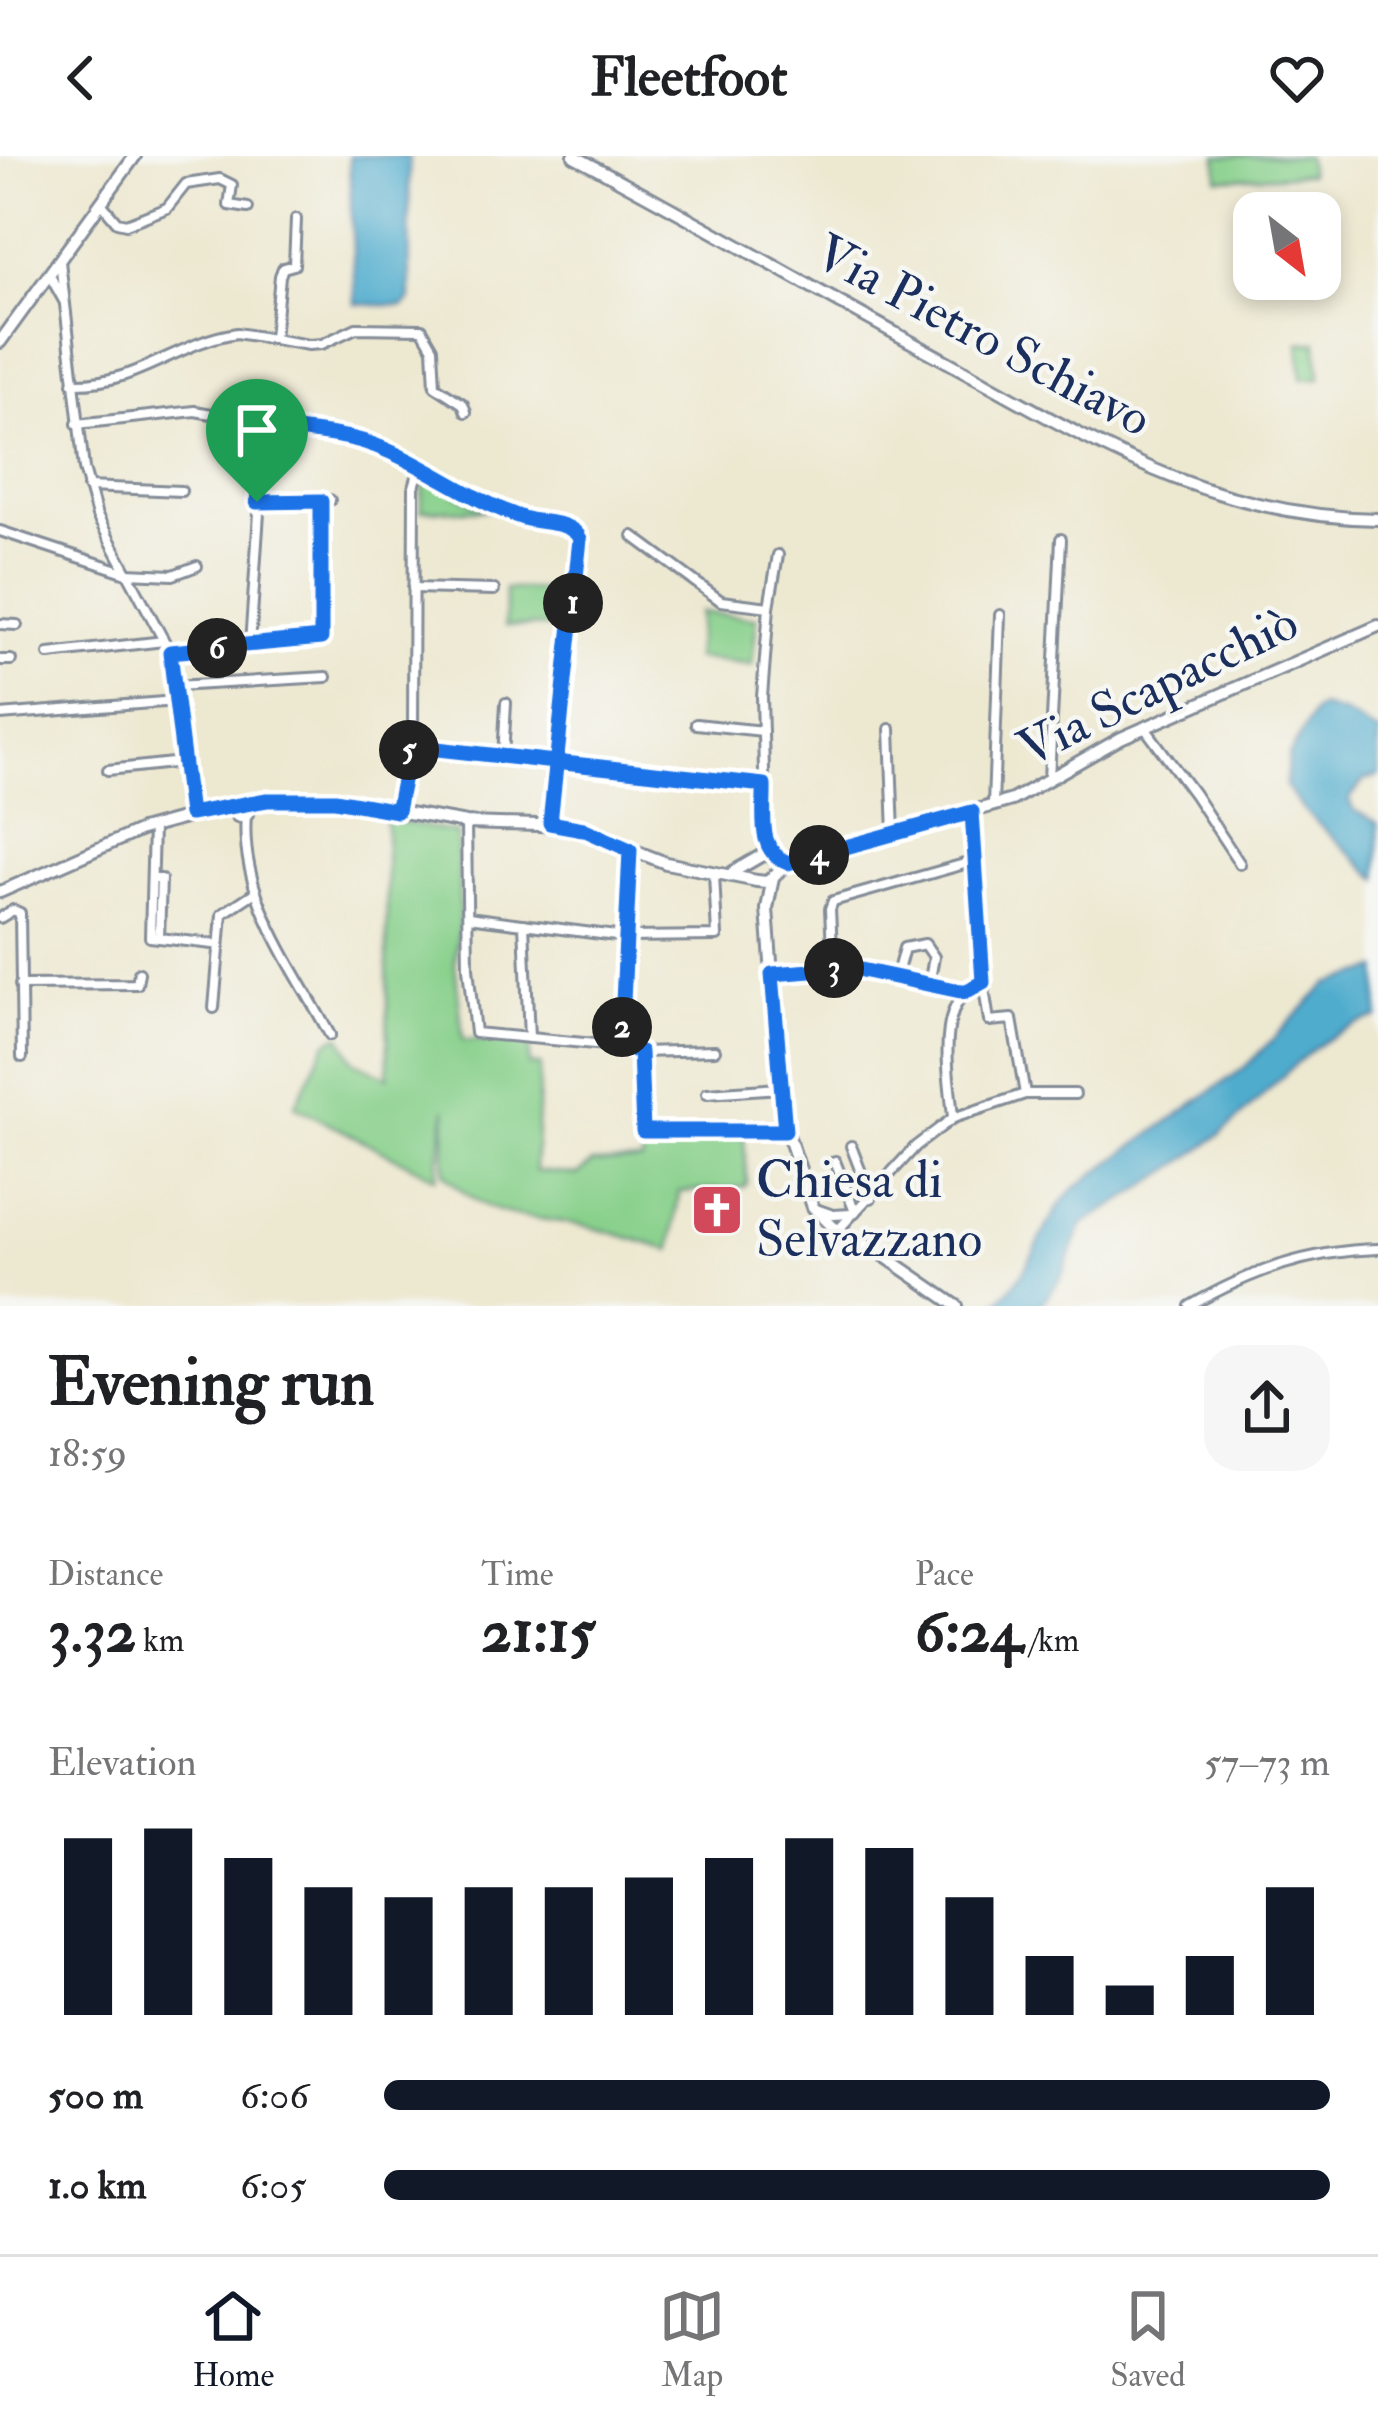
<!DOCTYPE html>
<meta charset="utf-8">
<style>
:root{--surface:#fff;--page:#f6f6f6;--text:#202124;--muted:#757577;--line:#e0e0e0;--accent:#111827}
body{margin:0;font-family:"IM FELL Double Pica",serif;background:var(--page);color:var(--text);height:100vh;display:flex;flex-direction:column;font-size:45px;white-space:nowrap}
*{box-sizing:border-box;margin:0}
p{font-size:39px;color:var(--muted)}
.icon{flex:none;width:66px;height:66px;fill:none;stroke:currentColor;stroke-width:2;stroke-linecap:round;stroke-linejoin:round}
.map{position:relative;height:1150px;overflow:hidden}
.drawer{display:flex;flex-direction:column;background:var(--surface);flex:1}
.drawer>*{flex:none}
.needle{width:78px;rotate:149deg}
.fabs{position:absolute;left:1233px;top:36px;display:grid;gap:24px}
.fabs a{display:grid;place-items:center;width:108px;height:108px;border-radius:24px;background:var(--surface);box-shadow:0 6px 18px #0003;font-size:60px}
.pin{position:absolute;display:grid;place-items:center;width:102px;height:102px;color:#fff;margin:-123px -51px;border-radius:50% 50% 50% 0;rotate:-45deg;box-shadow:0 0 12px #0007}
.pin .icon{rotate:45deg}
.km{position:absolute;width:60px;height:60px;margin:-30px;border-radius:50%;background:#222;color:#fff;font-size:33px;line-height:60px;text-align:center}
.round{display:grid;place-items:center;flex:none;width:126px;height:126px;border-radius:36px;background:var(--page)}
.head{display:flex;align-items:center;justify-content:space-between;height:204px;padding:0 48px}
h1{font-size:66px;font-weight:800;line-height:90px}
.figures{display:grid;grid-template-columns:repeat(3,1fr);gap:18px;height:204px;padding:12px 48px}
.figures div{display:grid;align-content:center}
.figures b{font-size:60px;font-weight:800}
.figures small{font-size:33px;font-weight:400}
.figures p{font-size:33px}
.chart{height:336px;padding:24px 48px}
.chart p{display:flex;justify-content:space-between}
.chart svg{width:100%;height:216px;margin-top:12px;stroke:var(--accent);stroke-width:6}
ul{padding:0 48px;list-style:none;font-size:39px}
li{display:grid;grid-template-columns:192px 144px 1fr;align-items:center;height:90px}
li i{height:30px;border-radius:15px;background:var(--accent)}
header{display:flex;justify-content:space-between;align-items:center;height:156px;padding:0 48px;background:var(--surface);font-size:54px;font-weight:800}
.dock{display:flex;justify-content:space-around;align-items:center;height:168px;border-top:3px solid var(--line);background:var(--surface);font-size:33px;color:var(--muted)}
.dock a{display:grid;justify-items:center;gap:6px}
.dock .active{color:var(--accent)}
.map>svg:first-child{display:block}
</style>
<header><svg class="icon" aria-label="back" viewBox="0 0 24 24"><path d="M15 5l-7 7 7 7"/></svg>Fleetfoot<svg class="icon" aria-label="heart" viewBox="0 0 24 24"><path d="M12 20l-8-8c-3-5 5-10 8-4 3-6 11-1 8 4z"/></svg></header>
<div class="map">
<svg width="1378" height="1150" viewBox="0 0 1378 1150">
<rect width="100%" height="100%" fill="#f6f6f2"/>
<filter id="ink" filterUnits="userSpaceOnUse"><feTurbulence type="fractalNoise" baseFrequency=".00833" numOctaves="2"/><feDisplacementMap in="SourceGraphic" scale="24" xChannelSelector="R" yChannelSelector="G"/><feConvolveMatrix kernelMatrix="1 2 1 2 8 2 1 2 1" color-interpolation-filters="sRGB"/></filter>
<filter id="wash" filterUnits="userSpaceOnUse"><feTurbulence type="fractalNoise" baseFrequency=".004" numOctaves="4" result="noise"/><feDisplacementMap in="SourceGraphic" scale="48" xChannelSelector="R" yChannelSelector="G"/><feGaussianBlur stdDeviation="2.7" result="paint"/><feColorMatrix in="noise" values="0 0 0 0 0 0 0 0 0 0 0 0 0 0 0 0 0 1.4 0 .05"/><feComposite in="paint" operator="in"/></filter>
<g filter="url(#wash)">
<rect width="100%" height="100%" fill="#ede8d0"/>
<g fill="#88d08b" stroke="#528074" stroke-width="3">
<polygon points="1217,0 1307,0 1309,18 1218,23"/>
<polygon points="1317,186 1320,222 1302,223 1299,187"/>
<polygon points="433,324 484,354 421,354 423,327"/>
<polygon points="505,433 562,434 559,471 505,470"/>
<polygon points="700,456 757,462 752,509 695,502"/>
<path d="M386,663L457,677L460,759L455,806L463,884L530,886L529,909H540L535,1015L578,1019L592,1007L642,1005L645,981H744L747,1027L744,1031L679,1036L671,1094C641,1086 611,1075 580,1069C523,1058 488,1066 444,1017L446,952L436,1022L295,950L326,887L340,879L354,905L388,921Z"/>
</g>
<g fill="#4faccd" stroke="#356e96" stroke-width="3">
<polygon points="349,0 409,0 410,144 404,150 355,148"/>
<polygon points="1321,551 1345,558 1378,577 1378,620 1364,624 1349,644 1354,654 1378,667 1378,723 1302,653 1285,630 1289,600 1314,555"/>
<path d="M1378,813V862C1311,876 1273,936 1223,976C1179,1011 1132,1039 1083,1068C1067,1102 1067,1122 1039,1150H992C1037,1115 1039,1065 1076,1031L1244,912L1327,828Z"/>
</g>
</g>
<g filter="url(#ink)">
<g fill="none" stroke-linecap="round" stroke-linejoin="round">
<g stroke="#848c97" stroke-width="14">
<g id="street">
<polyline points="101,47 117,66 126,68 167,52 186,28 220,23 232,29 229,49 248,52"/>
<polyline points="60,105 84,313 97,360 170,496 190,658"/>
<polyline points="49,118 64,145"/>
<polyline points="274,182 280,120 283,112 294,109 296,63"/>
<path d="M73,227C138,229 176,186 237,177L309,189L322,188L356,172L422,173L433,192L435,230L463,248L466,256"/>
<polyline points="77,268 195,255 351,283 399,300 494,351 528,364 576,374 580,383 550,667"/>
<polyline points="88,331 181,335"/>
<polyline points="257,346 330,344"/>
<polyline points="0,375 127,417 173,419 197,410"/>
<polyline points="633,380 721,445 769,451"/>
<polyline points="413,432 494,434"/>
<polyline points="0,468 17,469"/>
<polyline points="250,489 265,269"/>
<polyline points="170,496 321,482 321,345"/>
<polyline points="49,498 164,485"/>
<polyline points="0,504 11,504"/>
<polyline points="175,530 326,521"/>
<polyline points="0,559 176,545"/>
<polyline points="696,568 763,575"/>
<polyline points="1145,572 1194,638 1240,708"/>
<polyline points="890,573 894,677"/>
<polyline points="410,590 764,629"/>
<polyline points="503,602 506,547"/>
<polyline points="108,614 182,606"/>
<polyline points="1049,623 1061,383"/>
<polyline points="993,649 1000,459"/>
<polyline points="397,654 413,573 414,331 420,311"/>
<path d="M246,659C239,741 293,810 330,879"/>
<polyline points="466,667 468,812 475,877 638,892 643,975 785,975"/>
<polyline points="153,671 150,781 213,788"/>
<polyline points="771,699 766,690 762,541 769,451 778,399"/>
<polyline points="152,723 161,723 159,782"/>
<polyline points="468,761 624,781 717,780 714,717"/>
<polyline points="0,762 13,754 20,757 22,901"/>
<polyline points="524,768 529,882"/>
<polyline points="833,812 830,753 833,745 975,705"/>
<polyline points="772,817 852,812 965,836"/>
<polyline points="896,822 904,792 925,788 934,801 929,828"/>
<polyline points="983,826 989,865 1012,863 1025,938"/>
<polyline points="20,829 137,828 139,817"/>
<polyline points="214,852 222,758 254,737"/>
<polyline points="621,890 630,694"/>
<polyline points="640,896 715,894"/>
<polyline points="707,937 780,932"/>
<path d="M953,962C950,920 932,843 983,826L972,656"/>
<polyline points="851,990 871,1042"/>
<polyline points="835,1005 855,1056"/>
<polyline points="819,1054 833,1059 851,1058"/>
<polyline points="839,1073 916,990 953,962 1025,938 1075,938"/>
<path d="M1190,1150C1251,1115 1307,1095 1378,1093"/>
</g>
</g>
<g stroke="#848c97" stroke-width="16">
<g id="secondary">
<path d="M574,0C699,66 820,137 944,204C1090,284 1206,360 1378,363"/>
<polyline points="0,186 135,0"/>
<circle cx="241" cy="654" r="7"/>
<polyline points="244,647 335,644 466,667 571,670 666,707 757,725"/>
<polyline points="733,716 764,698 787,708"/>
<polyline points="773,721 767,753 783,964 813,1051 833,1071 880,1097 957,1150"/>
<polyline points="757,725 767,726 787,708 1012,644 1121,582 1378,470"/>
<polyline points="0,736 141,674 236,648"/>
</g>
</g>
<use href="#street" stroke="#fff" stroke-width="8"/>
<use href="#secondary" stroke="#fff" stroke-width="10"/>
</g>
</g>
<g fill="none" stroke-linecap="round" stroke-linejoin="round" filter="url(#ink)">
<g stroke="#fff" stroke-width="24">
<path id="route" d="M257,346L265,269C298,276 333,276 365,286C421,304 467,343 523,362C541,368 572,364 580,383L550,667L583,673L630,694L621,890L640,896L643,975H785L772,818L852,812L965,836L983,826L972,656L788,707C756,695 765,659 764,629L410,590L397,655L335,644H267L190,658L170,496L321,482V345L257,346"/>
</g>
<use href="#route" stroke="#1a73e8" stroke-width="15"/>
</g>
<defs>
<g id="church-square" transform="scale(2.7)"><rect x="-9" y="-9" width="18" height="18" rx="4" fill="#d1495b" stroke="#f6f6f2"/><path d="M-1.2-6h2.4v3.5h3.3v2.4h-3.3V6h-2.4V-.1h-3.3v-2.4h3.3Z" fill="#fff"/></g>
</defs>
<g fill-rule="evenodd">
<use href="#church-square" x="717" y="1054"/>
</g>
<g text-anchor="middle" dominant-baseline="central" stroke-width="9" stroke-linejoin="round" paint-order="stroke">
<g font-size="51" fill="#1b2f5e" stroke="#f6f6f2">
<text transform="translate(983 180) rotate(28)">Via Pietro Schiavo</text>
<text transform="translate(1158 530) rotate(-26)">Via Scapacchiò</text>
</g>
<g font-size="51" fill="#1b2f5e" stroke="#f6f6f2" text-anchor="start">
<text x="756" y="1025">Chiesa di<tspan x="756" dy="59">Selvazzano</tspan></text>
</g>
</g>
</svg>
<div class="fabs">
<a><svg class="needle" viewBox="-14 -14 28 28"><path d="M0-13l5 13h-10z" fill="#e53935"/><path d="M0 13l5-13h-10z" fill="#757577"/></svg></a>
</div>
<div class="pin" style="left:257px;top:346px;background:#1e9e55"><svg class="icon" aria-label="arrive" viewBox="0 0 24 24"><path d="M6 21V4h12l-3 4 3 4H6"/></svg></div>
<b class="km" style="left:573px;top:447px">1</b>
<b class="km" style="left:622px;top:871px">2</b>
<b class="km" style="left:834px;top:812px">3</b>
<b class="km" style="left:819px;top:699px">4</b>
<b class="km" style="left:409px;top:594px">5</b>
<b class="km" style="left:217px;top:492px">6</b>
</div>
<section class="drawer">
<div class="head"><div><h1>Evening run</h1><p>18:59</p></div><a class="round"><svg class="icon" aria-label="share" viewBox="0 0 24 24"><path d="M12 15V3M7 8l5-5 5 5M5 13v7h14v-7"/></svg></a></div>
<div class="figures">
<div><p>Distance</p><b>3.32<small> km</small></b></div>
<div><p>Time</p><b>21:15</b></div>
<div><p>Pace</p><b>6:24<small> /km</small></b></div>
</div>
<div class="chart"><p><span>Elevation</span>57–73 m</p>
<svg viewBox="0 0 160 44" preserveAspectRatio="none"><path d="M5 44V8M15 44V6M25 44V12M35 44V18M45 44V20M55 44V18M65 44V18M75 44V16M85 44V12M95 44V8M105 44V10M115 44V20M125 44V32M135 44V38M145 44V32M155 44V18"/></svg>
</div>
<ul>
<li><b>500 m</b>6:06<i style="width:100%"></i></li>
<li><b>1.0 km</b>6:05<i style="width:100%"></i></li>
</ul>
</section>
<nav class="dock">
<a class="active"><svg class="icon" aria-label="home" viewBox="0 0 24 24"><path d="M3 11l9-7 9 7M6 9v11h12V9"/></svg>Home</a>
<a><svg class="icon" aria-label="map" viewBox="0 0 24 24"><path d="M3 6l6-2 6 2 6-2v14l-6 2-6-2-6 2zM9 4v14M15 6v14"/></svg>Map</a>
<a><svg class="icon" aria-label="saved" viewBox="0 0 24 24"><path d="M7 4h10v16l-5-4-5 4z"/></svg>Saved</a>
</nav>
